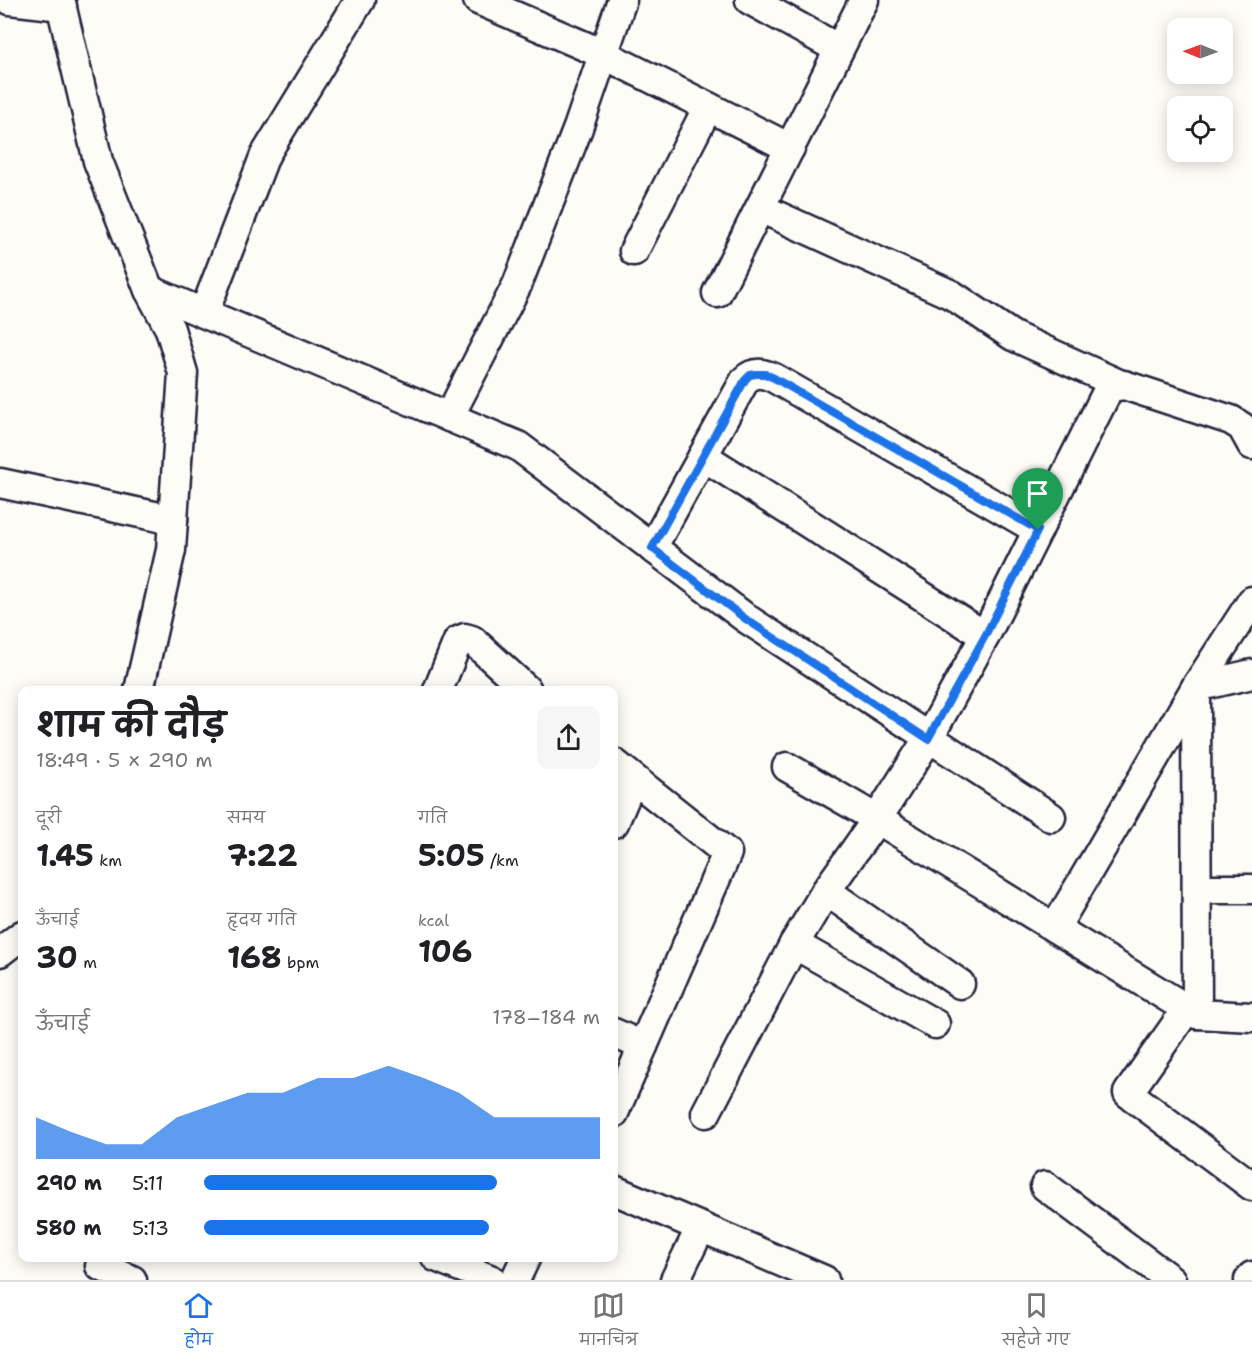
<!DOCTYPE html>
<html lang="hi">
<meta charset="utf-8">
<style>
:root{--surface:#fff;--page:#f6f6f6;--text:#202124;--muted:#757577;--line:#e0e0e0;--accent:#1a73e8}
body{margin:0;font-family:"Shantell Sans","Playpen Sans Deva",sans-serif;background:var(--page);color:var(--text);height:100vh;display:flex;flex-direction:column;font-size:22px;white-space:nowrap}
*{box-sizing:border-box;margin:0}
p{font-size:20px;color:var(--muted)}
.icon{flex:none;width:33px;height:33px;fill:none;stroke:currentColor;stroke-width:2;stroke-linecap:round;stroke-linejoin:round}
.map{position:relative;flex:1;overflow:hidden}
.details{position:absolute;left:18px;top:686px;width:600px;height:576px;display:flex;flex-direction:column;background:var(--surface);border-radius:12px;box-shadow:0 3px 15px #0003}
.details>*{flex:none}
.needle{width:39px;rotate:271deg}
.fabs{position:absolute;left:1167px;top:18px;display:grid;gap:12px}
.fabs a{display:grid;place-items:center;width:66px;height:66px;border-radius:12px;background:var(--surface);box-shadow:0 3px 15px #0003;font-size:30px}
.pin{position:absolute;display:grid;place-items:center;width:51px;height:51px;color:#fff;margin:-62px -26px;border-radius:50% 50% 50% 0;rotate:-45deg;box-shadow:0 0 6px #0007}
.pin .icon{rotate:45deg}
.round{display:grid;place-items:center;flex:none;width:63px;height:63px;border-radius:12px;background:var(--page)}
.head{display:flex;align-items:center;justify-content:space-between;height:102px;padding:0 18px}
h1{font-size:33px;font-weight:700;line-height:45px}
.metrics{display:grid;grid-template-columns:repeat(3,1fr);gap:9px;height:102px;padding:6px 18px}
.metrics div{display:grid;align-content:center}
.metrics b{font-size:30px;font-weight:700}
.metrics small{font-size:16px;font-weight:400}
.metrics p{font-size:16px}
.chart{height:168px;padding:12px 18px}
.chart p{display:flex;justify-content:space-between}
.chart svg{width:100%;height:108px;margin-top:6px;fill:var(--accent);opacity:.7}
ul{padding:0 18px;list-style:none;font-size:20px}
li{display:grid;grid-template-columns:96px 72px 1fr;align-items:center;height:45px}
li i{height:15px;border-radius:8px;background:var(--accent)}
.tab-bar{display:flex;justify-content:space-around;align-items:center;height:84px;border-top:2px solid var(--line);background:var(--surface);font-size:16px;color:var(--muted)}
.tab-bar a{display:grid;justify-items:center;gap:3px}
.tab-bar .active{color:var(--accent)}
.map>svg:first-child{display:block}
</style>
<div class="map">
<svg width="1252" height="1280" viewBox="0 0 1252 1280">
<rect width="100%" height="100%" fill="#fdfcf7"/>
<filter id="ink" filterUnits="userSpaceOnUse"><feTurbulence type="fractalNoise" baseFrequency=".0167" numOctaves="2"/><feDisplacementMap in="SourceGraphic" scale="12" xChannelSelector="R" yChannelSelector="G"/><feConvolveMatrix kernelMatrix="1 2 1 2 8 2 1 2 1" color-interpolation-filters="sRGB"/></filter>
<g filter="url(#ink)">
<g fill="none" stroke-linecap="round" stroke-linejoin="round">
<g stroke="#22223b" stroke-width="33">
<g id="minor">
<polyline points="10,0 62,6"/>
<polyline points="60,0 98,161 149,290 170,329 183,373 171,550 139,690"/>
<polyline points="478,0 603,54 790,148"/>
<polyline points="750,0 839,49"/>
<polyline points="760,208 952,295 1013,336 1121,385"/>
<polyline points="634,251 708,107"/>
<polyline points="149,290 518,446 747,619 1051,817"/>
<polyline points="717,293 864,0"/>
<polyline points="204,313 265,155 360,0"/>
<polyline points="449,417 517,285 578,128 622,0"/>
<polyline points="703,456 985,636"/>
<polyline points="0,483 173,520"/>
<path d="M652,548L745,380C754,371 763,373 774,378L1038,530"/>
<polyline points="438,690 458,641 465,638 472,640 527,690"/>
<polyline points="614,763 727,853 614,1113"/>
<polyline points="787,767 877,819 1187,1009 1197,1014 1252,1017"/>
<polyline points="614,823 633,779"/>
<polyline points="1197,889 1252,889"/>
<polyline points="826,891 960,984"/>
<polyline points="1055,928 1196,687 1252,601"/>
<polyline points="794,944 935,1024"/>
<polyline points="0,952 22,935"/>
<polyline points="1187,1009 1128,1093 1252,1186"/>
<polyline points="1197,1014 1196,687 1252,674"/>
<polyline points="614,1033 643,1046"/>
<polyline points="706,1113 794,944 826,891 877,819 928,739 985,636 1108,390 1112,387 1124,385 1231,420 1242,427 1252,445"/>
<polyline points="1045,1186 1171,1280"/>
<polyline points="614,1190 824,1280"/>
<polyline points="436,1257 492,1280"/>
<polyline points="100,1266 132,1280"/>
<polyline points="515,1280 526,1257"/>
<polyline points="675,1280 701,1227"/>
<polyline points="1249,1280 1252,1276"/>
</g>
</g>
<use href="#minor" stroke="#fdfcf7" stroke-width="28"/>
</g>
</g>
<g fill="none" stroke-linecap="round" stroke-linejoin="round" filter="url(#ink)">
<g stroke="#fff" stroke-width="12">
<polygon id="route" points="756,374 765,374 774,378 1038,530 985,636 928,739 747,620 652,548 745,380 750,375"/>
</g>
<use href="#route" stroke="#1a73e8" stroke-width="8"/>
</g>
</svg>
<div class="fabs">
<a><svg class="needle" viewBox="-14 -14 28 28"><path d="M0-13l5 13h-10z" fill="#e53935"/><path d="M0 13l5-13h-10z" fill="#757577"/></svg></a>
<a><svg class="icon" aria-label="locate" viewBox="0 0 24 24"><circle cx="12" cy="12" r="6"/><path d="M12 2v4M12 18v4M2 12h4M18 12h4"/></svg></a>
</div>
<div class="pin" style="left:1038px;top:530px;background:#1e9e55"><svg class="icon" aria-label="arrive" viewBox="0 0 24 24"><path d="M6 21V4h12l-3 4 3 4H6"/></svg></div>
<section class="details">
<div class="head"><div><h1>शाम की दौड़</h1><p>18:49 · 5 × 290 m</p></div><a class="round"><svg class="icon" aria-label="share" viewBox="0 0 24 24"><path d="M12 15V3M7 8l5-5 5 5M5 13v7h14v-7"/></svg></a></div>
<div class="metrics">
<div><p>दूरी</p><b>1.45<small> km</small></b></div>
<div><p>समय</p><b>7:22</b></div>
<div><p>गति</p><b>5:05<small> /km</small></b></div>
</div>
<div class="metrics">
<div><p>ऊँचाई</p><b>30<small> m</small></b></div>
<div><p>हृदय गति</p><b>168<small> bpm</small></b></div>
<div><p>kcal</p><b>106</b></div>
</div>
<div class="chart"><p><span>ऊँचाई</span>178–184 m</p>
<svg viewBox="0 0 160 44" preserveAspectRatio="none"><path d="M0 44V27L10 33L20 38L30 38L40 27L50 22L60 17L70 17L80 11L90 11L100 6L110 11L120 17L130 27L140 27L150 27L160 27V44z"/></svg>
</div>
<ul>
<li><b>290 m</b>5:11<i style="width:74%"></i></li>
<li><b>580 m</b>5:13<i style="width:72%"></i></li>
</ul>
</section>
</div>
<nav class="tab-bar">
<a class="active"><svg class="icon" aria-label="home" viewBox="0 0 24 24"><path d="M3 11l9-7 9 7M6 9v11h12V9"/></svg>होम</a>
<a><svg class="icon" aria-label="map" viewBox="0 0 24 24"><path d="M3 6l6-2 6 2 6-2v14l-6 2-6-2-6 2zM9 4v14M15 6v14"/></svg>मानचित्र</a>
<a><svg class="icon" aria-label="saved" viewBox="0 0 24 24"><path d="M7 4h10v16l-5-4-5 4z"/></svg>सहेजे गए</a>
</nav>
